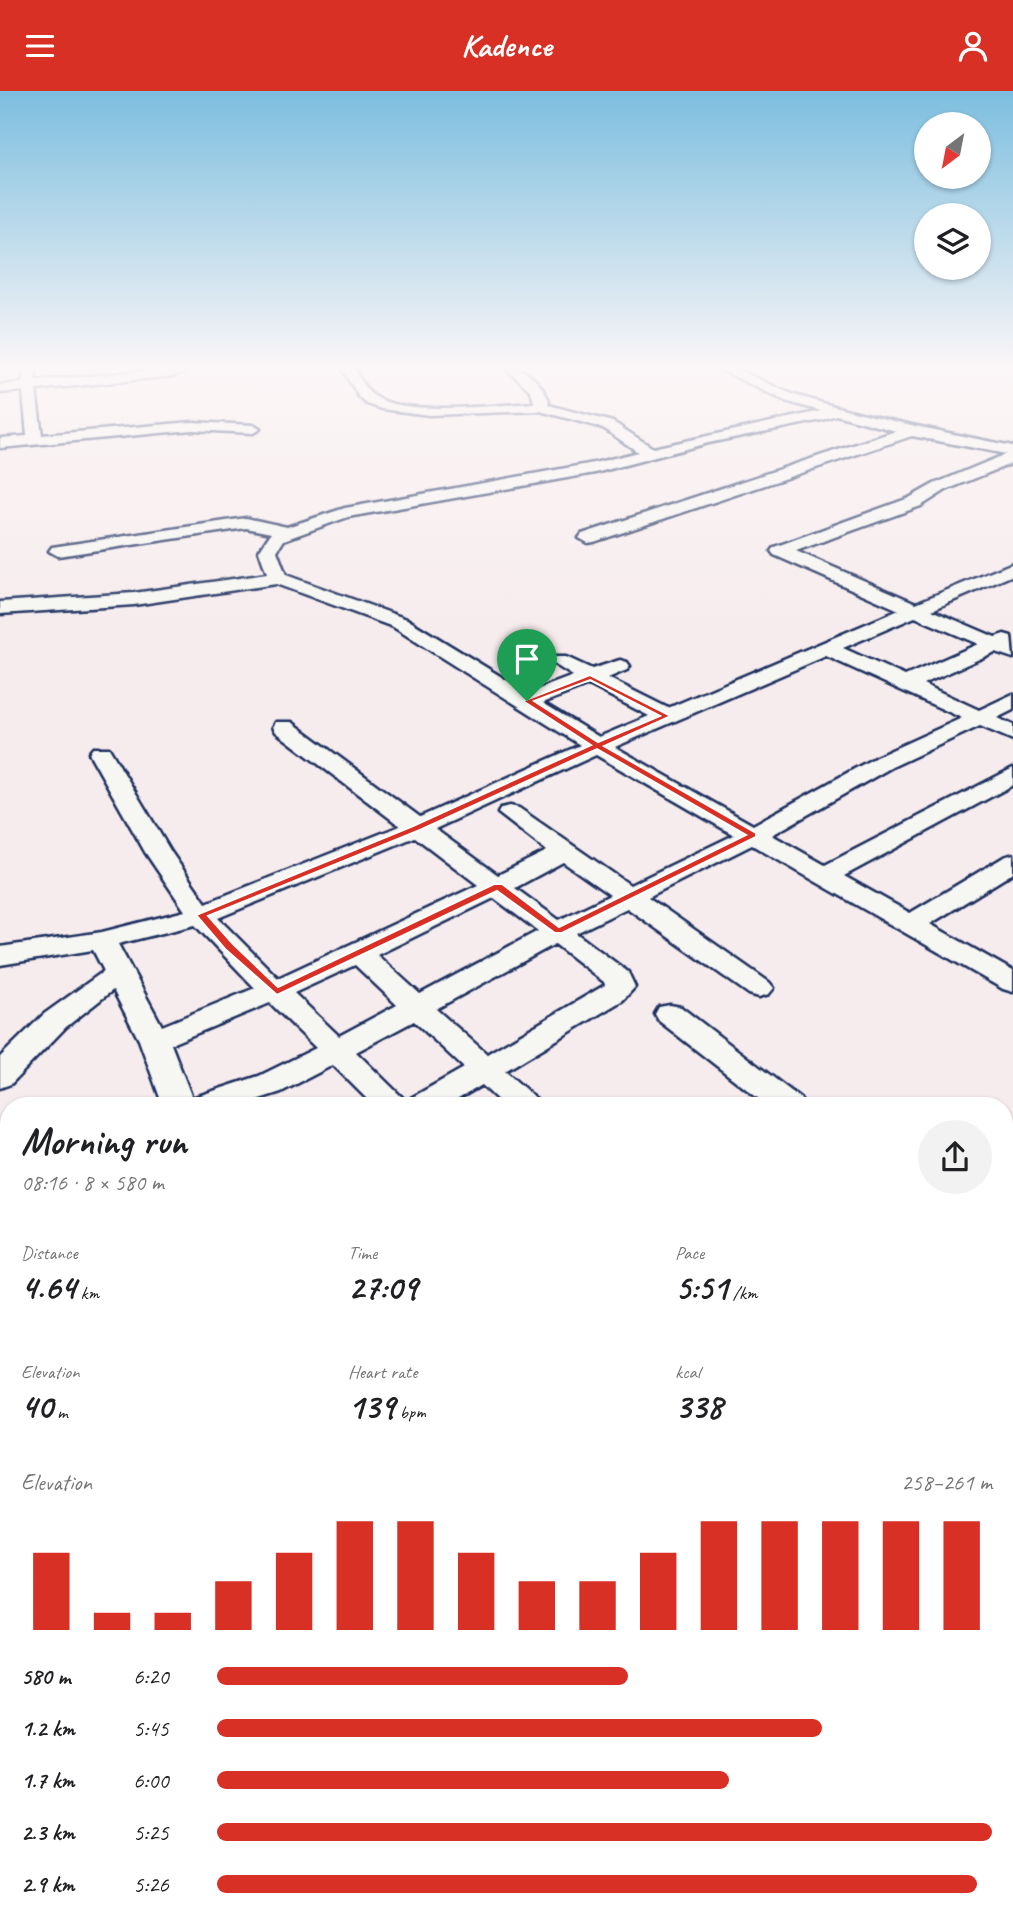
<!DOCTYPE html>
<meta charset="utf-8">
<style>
:root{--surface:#fff;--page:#f2f2f2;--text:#202124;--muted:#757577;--accent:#d93025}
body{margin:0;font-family:Caveat,sans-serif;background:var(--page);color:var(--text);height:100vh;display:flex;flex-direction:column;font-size:26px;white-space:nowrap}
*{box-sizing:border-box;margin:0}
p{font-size:23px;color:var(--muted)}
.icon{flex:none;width:38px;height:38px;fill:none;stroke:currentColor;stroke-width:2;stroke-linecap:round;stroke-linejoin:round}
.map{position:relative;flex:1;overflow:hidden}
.sheet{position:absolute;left:0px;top:1006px;width:1013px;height:831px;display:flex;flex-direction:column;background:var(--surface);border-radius:28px 28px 0 0;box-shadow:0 2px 5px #0004}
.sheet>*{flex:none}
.needle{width:46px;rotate:212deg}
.buttons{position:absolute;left:914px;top:21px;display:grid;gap:14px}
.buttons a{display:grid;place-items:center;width:77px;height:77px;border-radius:50%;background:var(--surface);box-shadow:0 2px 5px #0004;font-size:35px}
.pin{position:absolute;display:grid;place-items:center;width:60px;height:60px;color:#fff;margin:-72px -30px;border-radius:50% 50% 50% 0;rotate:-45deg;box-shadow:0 0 7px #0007}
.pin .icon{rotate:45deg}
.round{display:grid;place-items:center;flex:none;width:74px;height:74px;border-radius:37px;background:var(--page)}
.headline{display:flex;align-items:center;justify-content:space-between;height:119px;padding:0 21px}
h1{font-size:38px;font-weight:600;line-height:52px}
.figures{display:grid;grid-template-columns:repeat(3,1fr);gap:10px;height:119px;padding:7px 21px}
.figures div{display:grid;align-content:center}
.figures b{font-size:35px;font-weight:600}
.figures small{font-size:19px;font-weight:400}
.figures p{font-size:19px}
.chart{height:196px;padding:14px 21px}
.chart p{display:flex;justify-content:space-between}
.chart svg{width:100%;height:126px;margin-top:7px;stroke:var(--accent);stroke-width:6}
ul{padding:0 21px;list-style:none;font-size:23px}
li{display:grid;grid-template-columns:112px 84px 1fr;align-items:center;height:52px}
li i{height:18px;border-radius:9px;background:var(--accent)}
header{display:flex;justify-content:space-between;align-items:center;height:91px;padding:0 21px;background:var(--accent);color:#fff;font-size:32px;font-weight:600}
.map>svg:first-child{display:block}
</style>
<header><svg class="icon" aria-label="menu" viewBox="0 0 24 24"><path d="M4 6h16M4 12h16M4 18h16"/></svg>Kadence<svg class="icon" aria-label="person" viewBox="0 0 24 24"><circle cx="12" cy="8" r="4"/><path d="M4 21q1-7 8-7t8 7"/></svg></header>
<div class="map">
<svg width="1013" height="1836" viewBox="0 0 1013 1836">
<rect width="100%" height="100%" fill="#f7eced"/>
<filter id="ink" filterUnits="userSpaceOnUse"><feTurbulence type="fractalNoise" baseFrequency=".0143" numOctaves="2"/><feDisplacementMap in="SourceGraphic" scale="14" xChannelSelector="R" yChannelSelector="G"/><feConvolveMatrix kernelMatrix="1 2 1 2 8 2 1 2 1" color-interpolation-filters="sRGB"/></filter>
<g filter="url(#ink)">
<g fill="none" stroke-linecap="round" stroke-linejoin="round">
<g stroke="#1b2f5e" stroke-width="5">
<g id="minor">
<polygon points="25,275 35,275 36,290 197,275 174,285 36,299 42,344 192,331 253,334 260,338 253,342 192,339 0,357 0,347 27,345 23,300 0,302 0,294 22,292"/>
<path d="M340,275H353C359,286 365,300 376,306C406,325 497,314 534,312L531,300L503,275C524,275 541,290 549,310L548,314L613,331L653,357L821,320L785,310L713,275C744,275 769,296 798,305C869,326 941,341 1013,355V372L946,399L921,415L796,460L916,512L1013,472V484L932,519L995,546L1004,543L1011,545L1013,567L995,561L923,593L979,619L1013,603V619L997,627L1013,634V649L980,635L892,676L772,744L825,774L1013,677V694L844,785L910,822L1004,766L1013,763V782L930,833L1013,880V901L1003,898L752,754L648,806L769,891L774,897L769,903L759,906L749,903L627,817L576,842L628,881L635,896L623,909L505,980L535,1007L540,1015H504L482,994L446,1015H374L333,974L281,1001L237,1015H163L139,949L113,899L66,936L11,993L0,997V966L44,923L104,880L93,859L0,874V856L102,841L185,820L145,761L89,662L93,657H109L171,761L206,812L400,735L276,641L273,636L276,631H292L420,726L580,654L393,536L276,493L134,514L0,523V511L134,502L267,483L259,460L271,442L246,437L58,465L49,460L52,456L246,427L287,436L345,417L594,372L638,361L603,337L540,320L429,324L382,318L367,313L359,306ZM836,324L896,340L582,443L579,447L588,452L594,451L912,345L1006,363L934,393L909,407L774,456L771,460L774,464L899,519L668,617L608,587L627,579L630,575L627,571L620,569L592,578L566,566H552L549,570L573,585L528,602L407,528L286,484L277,460L284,449L348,426L595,382L708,352L822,329ZM915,526L978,553L905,585L843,557ZM826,565L962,627L876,666L753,734L615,656ZM589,594L649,625L599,646L543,612ZM596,664L734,744L630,794L519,717L510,715L501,717L498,722L547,760L498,784L435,738ZM415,746L478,794L278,887L218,827ZM563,771L610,804L559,829L515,797ZM494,807L538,840L420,903L377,864ZM195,834L255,897L162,935L118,853ZM555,853L604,891L605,894L487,963L436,918ZM355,874L397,914L339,945L294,902ZM270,912L316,957L259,985L192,1007L171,953ZM414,930L464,977L411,1007L408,1012L356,961Z"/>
<polygon points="670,914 681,916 800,1007 805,1015 768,1015 659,930 655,923 659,916"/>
<polygon points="1013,1092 1013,1120 1004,1123 1004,1095"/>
<polygon points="9,1366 9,1404 0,1406 0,1368"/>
<polygon points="1004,1427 1013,1430 1013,1474 1004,1471"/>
<polygon points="163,1829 217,1829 216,1836 162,1836"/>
</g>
</g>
<use href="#minor" fill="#f6f6f2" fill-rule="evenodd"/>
</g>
</g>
<linearGradient id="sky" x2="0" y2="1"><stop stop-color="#7cbedf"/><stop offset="0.52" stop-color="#fbf6f7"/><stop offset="1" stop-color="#fbf6f7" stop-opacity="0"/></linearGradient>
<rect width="1013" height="532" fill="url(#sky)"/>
<path fill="#d93025" stroke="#fff" stroke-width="2" fill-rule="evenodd" d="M590,584L671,625L604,655L756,742V746L562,842H555L497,800L277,904L225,858L196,824L413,735L591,654L523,610ZM590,589L660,625L598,651L534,610ZM597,658L746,744L559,836L502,793H494L278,896L233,853L208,825L420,739Z"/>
</svg>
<div class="buttons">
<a><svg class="needle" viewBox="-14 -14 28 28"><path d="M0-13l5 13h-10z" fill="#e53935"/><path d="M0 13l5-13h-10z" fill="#757577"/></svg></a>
<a><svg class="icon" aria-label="layers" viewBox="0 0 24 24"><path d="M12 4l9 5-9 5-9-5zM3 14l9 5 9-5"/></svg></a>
</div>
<div class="pin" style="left:527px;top:610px;background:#1e9e55"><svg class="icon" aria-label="arrive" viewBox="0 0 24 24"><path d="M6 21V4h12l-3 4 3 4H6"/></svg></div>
<section class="sheet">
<div class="headline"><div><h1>Morning run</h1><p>08:16 · 8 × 580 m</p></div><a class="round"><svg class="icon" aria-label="share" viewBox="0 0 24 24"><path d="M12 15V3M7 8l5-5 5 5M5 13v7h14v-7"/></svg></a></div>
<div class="figures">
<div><p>Distance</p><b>4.64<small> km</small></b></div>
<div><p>Time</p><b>27:09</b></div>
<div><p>Pace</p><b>5:51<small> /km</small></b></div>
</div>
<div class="figures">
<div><p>Elevation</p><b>40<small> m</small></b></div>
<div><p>Heart rate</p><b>139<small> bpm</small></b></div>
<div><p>kcal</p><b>338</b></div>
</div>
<div class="chart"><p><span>Elevation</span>258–261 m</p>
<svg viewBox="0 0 160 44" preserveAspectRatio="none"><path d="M5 44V17M15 44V38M25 44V38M35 44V27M45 44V17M55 44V6M65 44V6M75 44V17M85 44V27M95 44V27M105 44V17M115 44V6M125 44V6M135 44V6M145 44V6M155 44V6"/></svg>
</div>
<ul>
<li><b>580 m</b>6:20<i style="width:53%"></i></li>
<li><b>1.2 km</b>5:45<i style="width:78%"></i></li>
<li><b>1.7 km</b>6:00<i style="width:66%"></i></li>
<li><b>2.3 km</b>5:25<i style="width:100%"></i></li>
<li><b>2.9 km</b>5:26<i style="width:98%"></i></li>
</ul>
</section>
</div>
